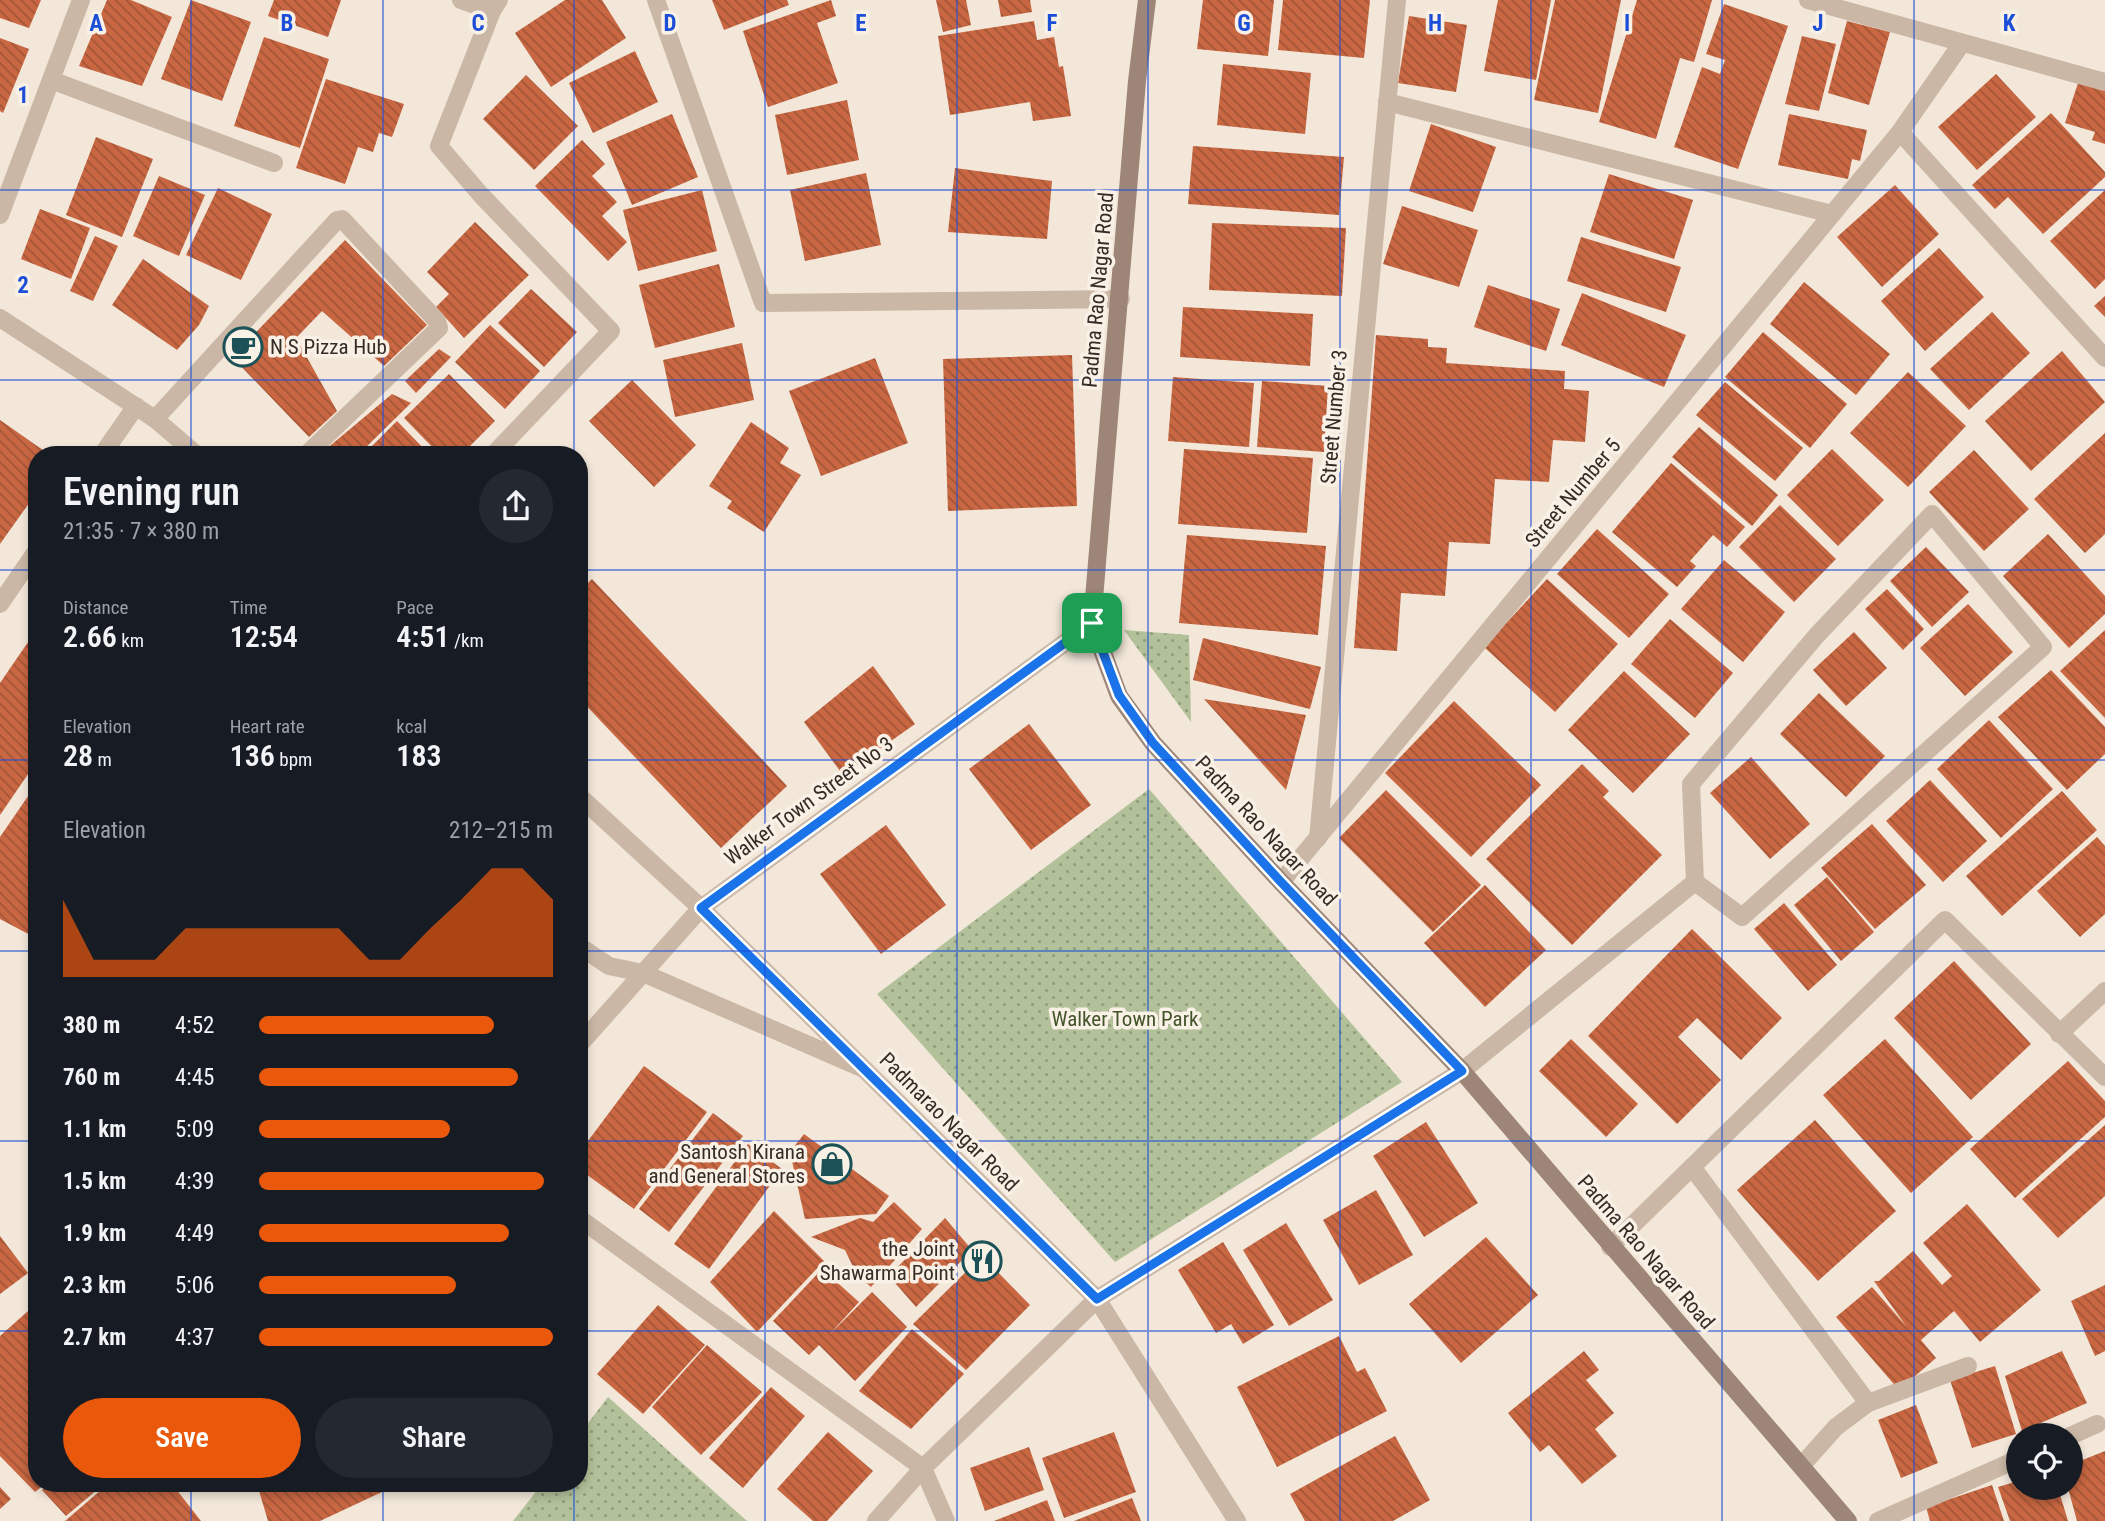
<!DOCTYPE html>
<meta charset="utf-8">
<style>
:root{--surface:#171b24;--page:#242831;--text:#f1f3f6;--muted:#9ea1a6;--accent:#ea580c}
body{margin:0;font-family:"Roboto Condensed",sans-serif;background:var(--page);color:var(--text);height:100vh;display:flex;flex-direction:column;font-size:26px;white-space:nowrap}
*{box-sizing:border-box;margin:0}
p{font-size:23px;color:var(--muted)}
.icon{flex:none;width:38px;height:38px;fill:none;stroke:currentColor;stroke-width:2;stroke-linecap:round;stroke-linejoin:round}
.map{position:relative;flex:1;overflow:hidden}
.panel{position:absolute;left:28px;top:446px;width:560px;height:1046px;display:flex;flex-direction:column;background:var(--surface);border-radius:28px;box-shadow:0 4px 10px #0003}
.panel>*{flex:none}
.fabs{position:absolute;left:2006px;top:1423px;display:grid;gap:14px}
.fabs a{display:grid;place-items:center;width:77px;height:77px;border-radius:50%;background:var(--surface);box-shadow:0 4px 10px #0003;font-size:35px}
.pin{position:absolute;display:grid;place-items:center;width:60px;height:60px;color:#fff;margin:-30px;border-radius:14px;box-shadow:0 4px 10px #0006}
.round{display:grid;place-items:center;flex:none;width:74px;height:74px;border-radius:37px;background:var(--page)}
.head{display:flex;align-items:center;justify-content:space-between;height:119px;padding:0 35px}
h1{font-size:38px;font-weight:600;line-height:52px}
.stats{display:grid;grid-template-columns:repeat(3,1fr);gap:10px;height:119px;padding:7px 35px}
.stats div{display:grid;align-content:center}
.stats b{font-size:30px;font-weight:600}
.stats small{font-size:19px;font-weight:400}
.stats p{font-size:19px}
.chart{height:196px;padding:14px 35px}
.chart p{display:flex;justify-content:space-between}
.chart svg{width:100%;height:126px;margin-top:7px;fill:var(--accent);opacity:.7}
.button{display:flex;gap:14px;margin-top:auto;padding:14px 35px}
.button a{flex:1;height:80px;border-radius:42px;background:var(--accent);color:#fff;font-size:28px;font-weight:600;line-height:80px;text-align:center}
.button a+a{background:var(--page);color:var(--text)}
ul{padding:0 35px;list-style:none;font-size:23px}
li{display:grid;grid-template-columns:112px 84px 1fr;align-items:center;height:52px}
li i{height:18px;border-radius:9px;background:var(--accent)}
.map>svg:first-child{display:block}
</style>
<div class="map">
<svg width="2105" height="1521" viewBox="0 0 2105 1521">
<defs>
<pattern id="park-dots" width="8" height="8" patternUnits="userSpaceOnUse" patternTransform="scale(1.75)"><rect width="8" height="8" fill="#b2c199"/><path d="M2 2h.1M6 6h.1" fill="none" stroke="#929d7d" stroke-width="1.8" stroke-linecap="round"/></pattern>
<pattern id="building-back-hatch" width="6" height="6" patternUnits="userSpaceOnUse" patternTransform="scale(1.75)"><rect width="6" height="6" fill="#c86742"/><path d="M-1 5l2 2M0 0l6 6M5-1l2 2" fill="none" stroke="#a35537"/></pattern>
</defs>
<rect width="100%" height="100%" fill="#f2e7d9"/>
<g fill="url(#park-dots)">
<polygon points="1124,630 1189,635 1191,722"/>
<polygon points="1149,789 1402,1082 1115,1262 877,994"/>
<polygon points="608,1397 747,1521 513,1521 542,1484 579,1484 579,1435"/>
</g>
<g fill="url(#building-back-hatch)">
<polygon points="0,0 41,0 29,28 0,18"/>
<polygon points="107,0 131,0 172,17 142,86 79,66"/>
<polygon points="191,0 251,22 222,101 161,79"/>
<polygon points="274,0 341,0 328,37 268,16"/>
<polygon points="565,0 602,0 626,38 551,87 515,33"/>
<polygon points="712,0 787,0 789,5 724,30"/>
<polygon points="831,0 836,16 817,23 838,83 768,107 743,31"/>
<polygon points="936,0 966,0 971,25 943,32"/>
<polygon points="998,0 1030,0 1032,12 1001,17"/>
<polygon points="1203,0 1274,0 1268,56 1197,49"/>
<polygon points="1283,0 1370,0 1364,58 1278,50"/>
<polygon points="1498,0 1551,0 1536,80 1484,71"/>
<polygon points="1555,0 1621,0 1598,113 1534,100"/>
<polygon points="1637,0 1712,0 1694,62 1680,58 1656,139 1599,122"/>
<polygon points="1724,4 1788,26 1738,169 1674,147 1702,67 1720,74 1725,60 1706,54"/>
<polygon points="1409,16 1467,25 1456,92 1398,83"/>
<polygon points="1034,21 1037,40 1054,37 1059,67 1063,66 1071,116 1033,121 1030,102 950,115 938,36"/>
<polygon points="1847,21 1890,32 1869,105 1828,93"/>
<polygon points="1802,36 1836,44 1819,111 1785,104"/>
<polygon points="264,37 329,59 300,148 234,126"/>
<polygon points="0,38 29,49 3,113 0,111"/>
<polygon points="635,51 658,102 593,133 569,83"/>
<polygon points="1223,64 1311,73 1305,134 1217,125"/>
<polygon points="1996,74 2036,117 1977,170 1938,127"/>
<polygon points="526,75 578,126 534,170 483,119"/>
<polygon points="326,79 404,104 392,137 379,133 373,152 358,147 345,184 296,168"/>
<polygon points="2079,80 2105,88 2105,144 2092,140 2095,132 2065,123"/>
<polygon points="847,100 859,160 787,175 775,115"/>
<polygon points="2051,113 2105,172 2105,177 2043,234 2008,197 1995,209 1972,185"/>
<polygon points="672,114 698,177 632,205 606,142"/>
<polygon points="1789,114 1867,130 1860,161 1852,159 1848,179 1778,165"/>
<polygon points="1431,124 1496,147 1473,212 1409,191"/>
<polygon points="96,137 153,159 122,237 66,215"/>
<polygon points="582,140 605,164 592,176 617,202 602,216 627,242 608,261 535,186"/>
<polygon points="1193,146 1344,157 1339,215 1188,204"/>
<polygon points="955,168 1052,181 1047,239 948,232"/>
<polygon points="866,173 881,245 805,261 790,190"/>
<polygon points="1609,174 1693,200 1674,259 1590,232"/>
<polygon points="159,176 205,195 179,256 133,236"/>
<polygon points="1895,185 1939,234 1882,287 1837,237"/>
<polygon points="218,188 272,214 241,280 186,255"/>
<polygon points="702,190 717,251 638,271 623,210"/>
<polygon points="2105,190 2105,279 2095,289 2050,241"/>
<polygon points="1402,206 1478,230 1459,287 1383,264"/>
<polygon points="40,209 90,228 71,279 21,259"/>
<polygon points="475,222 529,275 464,338 436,307 449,294 427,272"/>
<polygon points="1212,223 1346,228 1342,296 1209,290"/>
<polygon points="95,236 118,246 93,301 70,291"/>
<polygon points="1581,237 1681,267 1666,312 1567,281"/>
<polygon points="345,240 427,325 384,366 322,311 296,338 337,411 309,437 232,357"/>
<polygon points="1939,248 1984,297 1925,351 1881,301"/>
<polygon points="143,259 209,306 199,325 177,350 112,305"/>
<polygon points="719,264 735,327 655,348 639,285"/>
<polygon points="1804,282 1890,354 1856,395 1770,324"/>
<polygon points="1488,285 1560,309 1546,351 1474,327"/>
<polygon points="531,289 577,332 544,367 498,323"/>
<polygon points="1582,293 1686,335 1664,387 1561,345"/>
<polygon points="2105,296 2105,317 2094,306"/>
<polygon points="1183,307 1313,314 1310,366 1180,357"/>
<polygon points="1992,312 2030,353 1969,410 1930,369"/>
<polygon points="490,325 540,371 505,409 455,362"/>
<polygon points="1763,332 1847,404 1810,448 1725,377"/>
<polygon points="1376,335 1428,339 1428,347 1447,348 1446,363 1565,371 1564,389 1589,391 1585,442 1553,440 1549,482 1495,479 1490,544 1449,542 1445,596 1401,593 1397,651 1354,648"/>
<polygon points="742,343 754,400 675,417 663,360"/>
<polygon points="439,349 451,357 416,393 405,381"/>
<polygon points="2062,351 2105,402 2031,471 1985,421"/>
<polygon points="1072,355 1077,506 948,511 943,359"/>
<polygon points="875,358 908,443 821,476 789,391"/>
<polygon points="1908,372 1966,426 1908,487 1850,433"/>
<polygon points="449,374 495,421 461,455 440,455 404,418"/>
<polygon points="1173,377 1254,383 1249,447 1168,441"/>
<polygon points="632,380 696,445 654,487 589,421"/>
<polygon points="1262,381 1328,386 1324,452 1257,447"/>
<polygon points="1725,382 1803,448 1775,481 1696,415"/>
<polygon points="392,394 411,403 358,455 319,455"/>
<polygon points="0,420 50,455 37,455 37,492 0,544"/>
<polygon points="397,421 430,455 363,455"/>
<polygon points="751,422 789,448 780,463 801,475 764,532 727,508 732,501 709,486"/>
<polygon points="1699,427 1778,495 1752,526 1672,457"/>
<polygon points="2105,433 2105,534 2085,553 2034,499"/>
<polygon points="1184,449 1313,458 1307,533 1178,524"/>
<polygon points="1832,449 1884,500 1838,546 1787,495"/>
<polygon points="1974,450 2029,509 1984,551 1929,492"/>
<polygon points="1671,463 1745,527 1727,547 1713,535 1690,561 1696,566 1677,587 1612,532"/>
<polygon points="1780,505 1836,559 1794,602 1739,547"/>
<polygon points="1597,529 1669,594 1629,638 1557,574"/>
<polygon points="2048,534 2105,596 2105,614 2069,648 2003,576"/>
<polygon points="1187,535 1326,546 1318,635 1179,623"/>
<polygon points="1926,547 1969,592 1932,627 1890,581"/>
<polygon points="1724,560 1785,612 1743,662 1681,609"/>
<polygon points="592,579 787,786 721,848 579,698 579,591"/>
<polygon points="1547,579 1618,644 1555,712 1484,647"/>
<polygon points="1887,589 1924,629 1903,650 1865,609"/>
<polygon points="1968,604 2013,652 1965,696 1920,648"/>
<polygon points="1670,619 1733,673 1695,718 1631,664"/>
<polygon points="37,629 37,761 0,815 0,683"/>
<polygon points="2105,630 2105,718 2060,671"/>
<polygon points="1854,632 1887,668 1846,706 1813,670"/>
<polygon points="1203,638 1321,667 1310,709 1193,680"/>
<polygon points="873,666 915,724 843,775 804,722"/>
<polygon points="2051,670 2105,727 2105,754 2067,790 1998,717"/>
<polygon points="1624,671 1690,734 1633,793 1568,730"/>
<polygon points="1819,693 1885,756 1846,797 1780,734"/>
<polygon points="1204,699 1306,715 1286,790"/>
<polygon points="1454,701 1541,785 1471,857 1385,773"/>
<polygon points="1989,720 2053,789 2001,838 1937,769"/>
<polygon points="1029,724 1091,805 1031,850 969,769"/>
<polygon points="1751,757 1810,824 1770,859 1710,793"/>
<polygon points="1582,764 1609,791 1603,797 1662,855 1572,945 1486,859"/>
<polygon points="1930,780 1987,841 1943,882 1886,821"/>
<polygon points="37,783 37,922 32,936 0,919 0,837"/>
<polygon points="1386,790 1481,885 1433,932 1339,838"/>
<polygon points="2062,791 2097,830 2002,916 1966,876"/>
<polygon points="1872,824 1926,885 1875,929 1821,868"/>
<polygon points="886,825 946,905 881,954 820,874"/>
<polygon points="2097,837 2105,846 2105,914 2080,937 2037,891"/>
<polygon points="1827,877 1874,932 1841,961 1794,905"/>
<polygon points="1485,885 1546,950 1485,1007 1424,943"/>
<polygon points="1784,903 1837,965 1808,991 1754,929"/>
<polygon points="1692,929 1782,1018 1741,1060 1697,1018 1678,1037 1721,1080 1677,1124 1588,1036"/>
<polygon points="1954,961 2031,1044 1971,1100 1894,1018"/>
<polygon points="1571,1039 1638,1104 1606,1137 1539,1071"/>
<polygon points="1885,1039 1973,1137 1911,1193 1823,1095"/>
<polygon points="2068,1061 2105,1101 2105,1117 2015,1198 1970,1149"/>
<polygon points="644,1066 707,1112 634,1209 579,1169 579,1153"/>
<polygon points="713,1113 743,1136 669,1232 639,1209"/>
<polygon points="1815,1120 1896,1211 1818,1281 1737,1190"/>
<polygon points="1426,1122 1478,1203 1424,1237 1373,1156"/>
<polygon points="2105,1125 2105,1196 2058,1238 2022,1199"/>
<polygon points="804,1134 889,1196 876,1214 805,1219 790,1152"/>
<polygon points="748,1144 782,1169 709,1269 674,1244"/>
<polygon points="1376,1190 1413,1255 1359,1285 1323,1220"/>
<polygon points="894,1202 922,1229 871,1287 857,1275 845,1250 811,1237 860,1218 873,1222"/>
<polygon points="1967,1204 2041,1290 1980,1342 1954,1311 1921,1340 1936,1358 1899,1390 1836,1317 1872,1287 1906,1326 1874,1281 1879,1281 1913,1251 1942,1285 1952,1276 1923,1243"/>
<polygon points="774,1211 824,1261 757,1332 710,1282"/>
<polygon points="945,1218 972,1250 916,1307 889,1276"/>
<polygon points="1286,1223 1333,1300 1289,1326 1243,1250"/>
<polygon points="0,1236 28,1273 0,1294"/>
<polygon points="1486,1237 1538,1295 1461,1363 1409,1304"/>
<polygon points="1223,1242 1274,1325 1243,1344 1231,1324 1216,1333 1178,1270"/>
<polygon points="982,1256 1030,1305 966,1370 913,1324"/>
<polygon points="822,1269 859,1302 829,1335 872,1292 907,1327 855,1381 819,1345 809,1355 773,1321"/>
<polygon points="2105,1285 2105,1351 2095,1356 2071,1301"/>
<polygon points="37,1303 37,1484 45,1484 35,1492 0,1456 0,1336"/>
<polygon points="658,1305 705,1345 643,1414 597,1374"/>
<polygon points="912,1329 964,1374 911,1429 859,1391"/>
<polygon points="1339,1336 1357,1372 1365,1368 1387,1411 1277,1467 1237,1387"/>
<polygon points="707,1345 762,1392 701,1455 652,1407"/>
<polygon points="1584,1351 1599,1370 1586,1380 1614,1413 1595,1429 1617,1456 1582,1484 1549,1445 1540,1452 1508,1413"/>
<polygon points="2062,1351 2087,1403 2022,1431 2005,1376"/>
<polygon points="1995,1366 2016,1434 1972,1448 1950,1380"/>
<polygon points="771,1387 805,1416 743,1488 709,1458"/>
<polygon points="1916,1405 1938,1463 1901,1478 1878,1420"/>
<polygon points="828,1432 873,1471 827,1521 813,1521 777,1489"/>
<polygon points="1114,1432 1136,1492 1064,1518 1042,1458"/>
<polygon points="1395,1436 1430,1500 1393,1521 1305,1521 1290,1494"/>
<polygon points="1029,1447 1044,1490 985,1511 970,1468"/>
<polygon points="2105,1451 2105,1521 2077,1521 2068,1488 2070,1465"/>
<polygon points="2018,1481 2018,1488 2058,1488 2068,1521 2010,1521 1998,1487"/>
<polygon points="49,1484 104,1484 66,1516 42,1490"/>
<polygon points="108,1484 172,1484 201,1521 65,1521"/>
<polygon points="257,1484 399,1484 320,1521 268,1521"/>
<polygon points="1992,1485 2004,1521 1930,1521 1926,1507"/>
<polygon points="0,1487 11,1499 0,1509"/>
<polygon points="1132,1498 1141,1521 1074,1521"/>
<polygon points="1047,1500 1055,1521 994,1521"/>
</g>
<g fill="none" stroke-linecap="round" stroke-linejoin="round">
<g stroke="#cab7a5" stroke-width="18">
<polyline points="102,455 136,406"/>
<polyline points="0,604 37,550"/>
<polyline points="579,946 609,966 643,973"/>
</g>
<g stroke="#cab7a5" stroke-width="18">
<polyline points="461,0 492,11"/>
<polyline points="656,0 763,303 1121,299"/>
<polyline points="1808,0 2105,82"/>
<polyline points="51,80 274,163"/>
<polyline points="1387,102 1832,214"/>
<polyline points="1900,132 2105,358"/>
<polyline points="0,215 81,0"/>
<polyline points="155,419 337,220 342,219 437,321 439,328 306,455"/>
<polyline points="493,455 611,331 481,195 439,146 492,11 499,0"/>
<polyline points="1318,838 1397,0"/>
<polyline points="1281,882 1900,132 1962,43"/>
<polyline points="643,973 864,1069"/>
<polyline points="2059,1034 2105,991"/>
<polyline points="579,1045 701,908 1092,623"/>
<polyline points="1692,1167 1868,1403 1836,1427 1802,1465"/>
<polyline points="579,1218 923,1468 946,1521"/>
<polyline points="1610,1247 1945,920 2105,1077"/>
<polyline points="1868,1403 1968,1366"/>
<polyline points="2070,1436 2097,1424"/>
<polyline points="876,1521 923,1468 1097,1299 1462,1071 1695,882 1691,784 1817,635 1932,514 2043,647 1742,917 1695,882"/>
<polyline points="1878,1521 2018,1459"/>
</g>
<g stroke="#cab7a5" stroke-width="18">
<polyline points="0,318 155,419 197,455"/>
<polyline points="579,796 701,908 1097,1299 1237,1521"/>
</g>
<polyline stroke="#9d8677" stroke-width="18" points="1147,0 1137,81 1092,623 1119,696 1153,743 1281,882 1462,1071 1848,1521"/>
</g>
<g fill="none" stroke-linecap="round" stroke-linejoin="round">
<g stroke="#fff" stroke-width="14">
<polygon id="route" points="1092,623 1119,695 1153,743 1281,882 1462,1071 1097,1299 701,908"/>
</g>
<use href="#route" stroke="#1a73e8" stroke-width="9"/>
</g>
<path fill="none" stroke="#1d4ed8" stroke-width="2" stroke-opacity="0.55" d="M191,0V455M383,0V455M574,0V455M765,0V1521M957,0V1521M1148,0V1521M1340,0V1521M1531,0V1521M1722,0V1521M1914,0V1521M0,190H2105M0,380H2105M0,570H37M579,570H2105M0,760H37M579,760H2105M0,951H37M579,951H2105M0,1141H37M579,1141H2105M0,1331H37M579,1331H2105M191,1484V1521M383,1484V1521M574,1484V1521"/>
<defs>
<g id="cafe-ring" transform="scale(2.0125)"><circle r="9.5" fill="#f9f1e6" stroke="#1c5157" stroke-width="1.5"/><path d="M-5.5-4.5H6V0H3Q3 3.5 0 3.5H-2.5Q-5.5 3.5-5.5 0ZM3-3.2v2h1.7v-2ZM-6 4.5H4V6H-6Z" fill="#1c5157"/></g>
<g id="shop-ring" transform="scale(2.0125)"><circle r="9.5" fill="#f9f1e6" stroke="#1c5157" stroke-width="1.5"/><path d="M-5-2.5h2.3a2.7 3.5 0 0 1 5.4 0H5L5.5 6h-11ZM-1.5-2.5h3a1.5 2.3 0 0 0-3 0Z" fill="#1c5157"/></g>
<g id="restaurant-ring" transform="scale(2.0125)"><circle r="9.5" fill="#f9f1e6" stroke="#1c5157" stroke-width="1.5"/><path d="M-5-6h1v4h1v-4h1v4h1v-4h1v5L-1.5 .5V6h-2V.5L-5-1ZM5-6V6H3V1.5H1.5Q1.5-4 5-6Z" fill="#1c5157"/></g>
</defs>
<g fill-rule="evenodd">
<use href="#cafe-ring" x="243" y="347"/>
<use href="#shop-ring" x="832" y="1164"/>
<use href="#restaurant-ring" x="982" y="1261"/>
</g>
<g text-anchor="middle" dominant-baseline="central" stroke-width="7" stroke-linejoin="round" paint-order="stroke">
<g font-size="21" fill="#352c27" stroke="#f9f1e6">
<text transform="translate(1098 290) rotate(-85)">Padma Rao Nagar Road</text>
<text transform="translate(1334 417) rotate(-85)">Street Number 3</text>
<text transform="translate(1573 493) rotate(-50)">Street Number 5</text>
<text transform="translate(809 801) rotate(-36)">Walker Town Street No 3</text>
<text transform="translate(1266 831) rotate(47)">Padma Rao Nagar Road</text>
<text transform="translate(949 1122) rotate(45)">Padmarao Nagar Road</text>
<text transform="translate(1646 1252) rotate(49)">Padma Rao Nagar Road</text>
</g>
<g font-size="21" fill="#352c27" stroke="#f9f1e6" text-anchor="end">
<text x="270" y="347" text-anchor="start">N S Pizza Hub</text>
<text x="805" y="1152">Santosh Kirana<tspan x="805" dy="24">and General Stores</tspan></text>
<text x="955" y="1249">the Joint<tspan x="955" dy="24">Shawarma Point</tspan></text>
</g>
<g font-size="21" fill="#43542a" stroke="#f9f1e6">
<text x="1125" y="1019">Walker Town Park</text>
</g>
</g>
<g font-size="23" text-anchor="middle" font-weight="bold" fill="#1d4ed8" stroke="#f9f1e6" stroke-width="7" stroke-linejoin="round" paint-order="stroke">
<text x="96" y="31">A</text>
<text x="287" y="31">B</text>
<text x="478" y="31">C</text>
<text x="670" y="31">D</text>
<text x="861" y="31">E</text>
<text x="1052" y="31">F</text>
<text x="1244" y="31">G</text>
<text x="1435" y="31">H</text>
<text x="1627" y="31">I</text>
<text x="1818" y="31">J</text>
<text x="2009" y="31">K</text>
<text x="23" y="103">1</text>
<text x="23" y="293">2</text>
</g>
</svg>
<div class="fabs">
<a><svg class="icon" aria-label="locate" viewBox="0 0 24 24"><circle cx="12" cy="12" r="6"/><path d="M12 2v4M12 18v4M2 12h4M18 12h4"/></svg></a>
</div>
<div class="pin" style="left:1092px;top:623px;background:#1e9e55"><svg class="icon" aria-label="arrive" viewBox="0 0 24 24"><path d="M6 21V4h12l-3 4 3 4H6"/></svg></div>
<section class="panel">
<div class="head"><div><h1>Evening run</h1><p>21:35 · 7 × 380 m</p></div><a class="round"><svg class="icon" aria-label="share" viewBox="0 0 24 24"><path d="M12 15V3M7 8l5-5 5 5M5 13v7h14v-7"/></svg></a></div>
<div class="stats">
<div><p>Distance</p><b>2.66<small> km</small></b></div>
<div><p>Time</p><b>12:54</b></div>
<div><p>Pace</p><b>4:51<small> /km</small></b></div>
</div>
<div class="stats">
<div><p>Elevation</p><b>28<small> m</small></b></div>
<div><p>Heart rate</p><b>136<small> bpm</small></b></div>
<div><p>kcal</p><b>183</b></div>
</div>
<div class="chart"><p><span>Elevation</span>212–215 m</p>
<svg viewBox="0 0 160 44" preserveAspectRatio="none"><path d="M0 44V17L10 38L20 38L30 38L40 27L50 27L60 27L70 27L80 27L90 27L100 38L110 38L120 27L130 17L140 6L150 6L160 17V44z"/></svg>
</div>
<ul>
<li><b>380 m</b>4:52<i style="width:80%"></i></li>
<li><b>760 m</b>4:45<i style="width:88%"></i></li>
<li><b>1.1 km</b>5:09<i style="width:65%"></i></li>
<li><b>1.5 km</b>4:39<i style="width:97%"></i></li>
<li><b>1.9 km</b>4:49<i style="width:85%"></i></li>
<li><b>2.3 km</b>5:06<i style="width:67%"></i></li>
<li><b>2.7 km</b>4:37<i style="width:100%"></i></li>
</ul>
<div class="button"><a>Save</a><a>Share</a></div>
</section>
</div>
